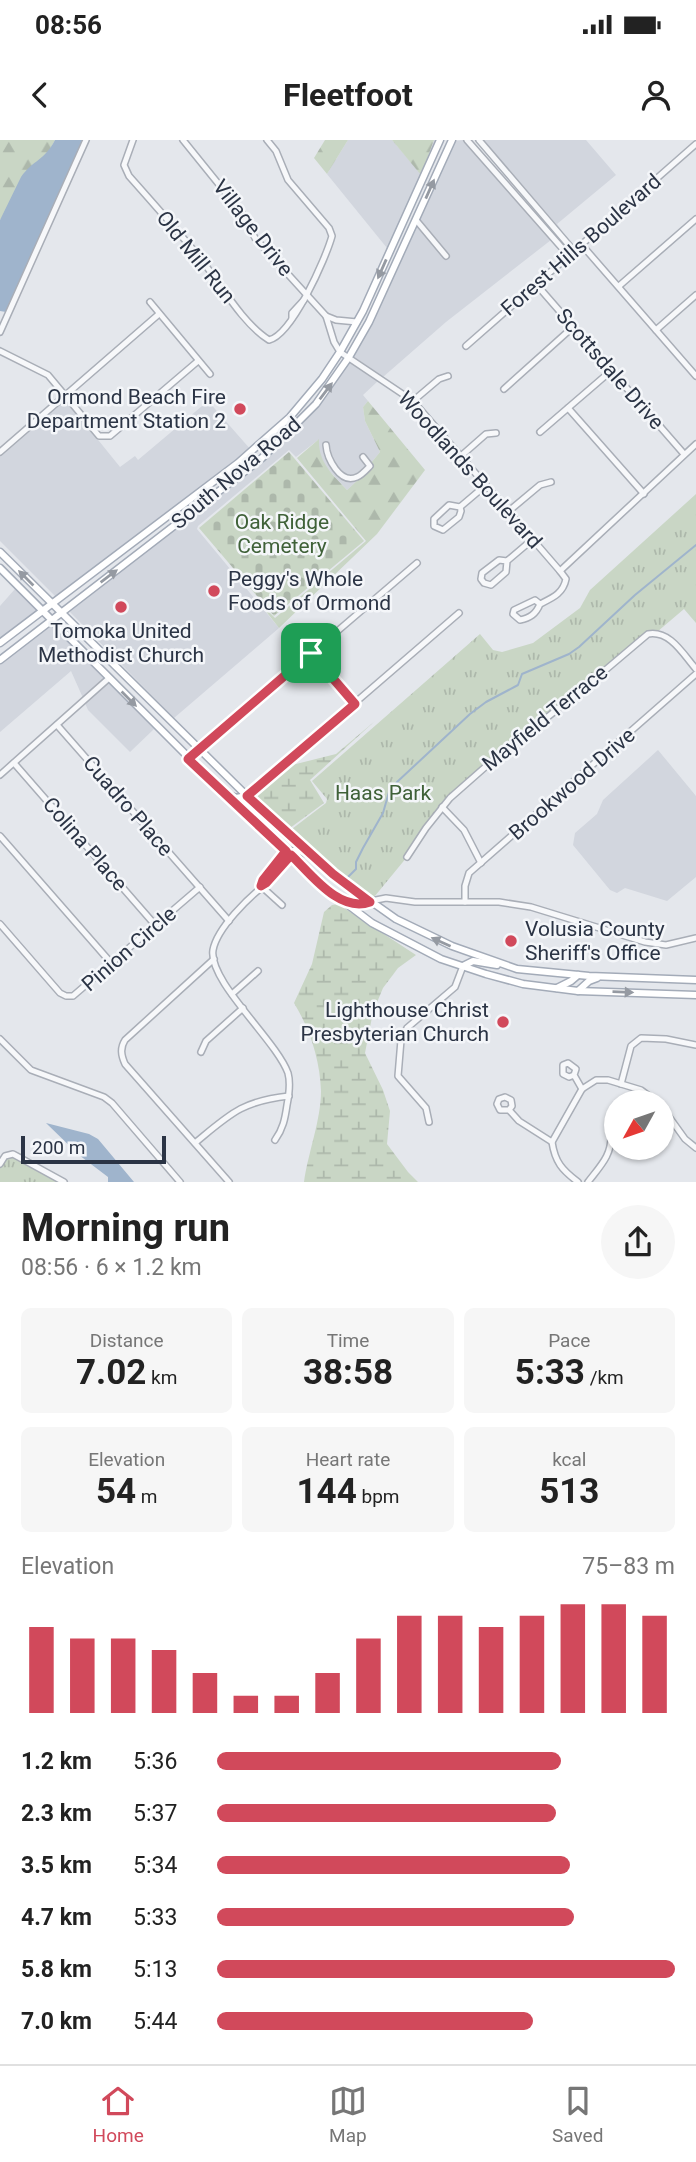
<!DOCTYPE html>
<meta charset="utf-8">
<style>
:root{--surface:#fff;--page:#f6f6f6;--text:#222;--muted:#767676;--line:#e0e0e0;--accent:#d1495b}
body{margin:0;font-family:Roboto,sans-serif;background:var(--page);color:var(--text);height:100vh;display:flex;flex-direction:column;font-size:26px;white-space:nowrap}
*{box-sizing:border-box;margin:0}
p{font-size:23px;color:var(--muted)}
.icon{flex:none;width:38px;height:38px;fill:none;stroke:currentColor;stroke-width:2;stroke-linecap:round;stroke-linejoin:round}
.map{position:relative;height:1042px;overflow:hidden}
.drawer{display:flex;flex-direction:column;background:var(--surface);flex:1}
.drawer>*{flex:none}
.needle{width:46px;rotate:230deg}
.buttons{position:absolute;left:604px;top:950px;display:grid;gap:14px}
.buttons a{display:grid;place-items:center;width:70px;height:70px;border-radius:50%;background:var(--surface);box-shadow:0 2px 5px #0004;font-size:35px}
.scale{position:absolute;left:21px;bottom:18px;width:145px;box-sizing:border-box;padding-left:7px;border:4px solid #2b3445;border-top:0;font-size:19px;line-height:24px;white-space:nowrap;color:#2b3445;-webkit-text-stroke:5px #f4f6f9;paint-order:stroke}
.pin{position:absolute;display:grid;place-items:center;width:60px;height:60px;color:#fff;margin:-30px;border-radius:14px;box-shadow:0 4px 10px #0006}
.round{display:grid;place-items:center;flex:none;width:74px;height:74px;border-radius:37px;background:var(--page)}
.overview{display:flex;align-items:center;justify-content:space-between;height:119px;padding:0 21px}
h1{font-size:38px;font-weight:700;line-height:52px}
.figures{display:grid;grid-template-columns:repeat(3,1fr);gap:10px;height:119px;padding:7px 21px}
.figures div{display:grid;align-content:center;border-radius:10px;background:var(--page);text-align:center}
.figures b{font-size:35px;font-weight:700}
.figures small{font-size:19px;font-weight:400}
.figures p{font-size:19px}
.chart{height:196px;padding:14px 21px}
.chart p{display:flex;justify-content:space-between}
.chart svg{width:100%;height:126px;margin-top:7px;stroke:var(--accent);stroke-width:6}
ul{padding:0 21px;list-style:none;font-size:23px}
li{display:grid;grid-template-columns:112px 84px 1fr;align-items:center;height:52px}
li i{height:18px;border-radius:9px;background:var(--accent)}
.status{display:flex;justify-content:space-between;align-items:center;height:49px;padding:0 35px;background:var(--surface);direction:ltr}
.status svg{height:19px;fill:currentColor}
header{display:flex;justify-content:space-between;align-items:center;height:91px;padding:0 21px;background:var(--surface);font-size:32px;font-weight:700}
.tab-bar{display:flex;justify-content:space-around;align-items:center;height:98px;border-top:2px solid var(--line);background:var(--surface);font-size:19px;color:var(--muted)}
.tab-bar a{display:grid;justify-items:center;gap:4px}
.tab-bar .active{color:var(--accent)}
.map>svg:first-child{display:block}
</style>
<div class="status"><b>08:56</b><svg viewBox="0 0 49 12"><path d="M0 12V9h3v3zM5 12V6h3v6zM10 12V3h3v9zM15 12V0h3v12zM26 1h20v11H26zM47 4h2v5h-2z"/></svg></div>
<header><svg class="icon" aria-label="back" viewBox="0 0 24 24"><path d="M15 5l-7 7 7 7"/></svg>Fleetfoot<svg class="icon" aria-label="person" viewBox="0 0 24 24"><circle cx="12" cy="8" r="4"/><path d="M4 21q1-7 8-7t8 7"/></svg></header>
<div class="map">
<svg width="696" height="1042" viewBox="0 0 696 1042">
<defs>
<pattern id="forest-firs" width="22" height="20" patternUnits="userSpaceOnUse" patternTransform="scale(1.75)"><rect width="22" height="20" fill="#c9d6c5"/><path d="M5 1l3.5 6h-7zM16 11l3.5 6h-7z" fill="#adb8ab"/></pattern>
<pattern id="wetland-marsh" width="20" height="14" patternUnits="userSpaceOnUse" patternTransform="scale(1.75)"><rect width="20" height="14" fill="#c9d6c5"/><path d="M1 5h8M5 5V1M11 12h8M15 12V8" fill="none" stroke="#adb8ab"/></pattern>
<pattern id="cemetery-stones" width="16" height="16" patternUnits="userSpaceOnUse" patternTransform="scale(1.75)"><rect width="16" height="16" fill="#c9d6c5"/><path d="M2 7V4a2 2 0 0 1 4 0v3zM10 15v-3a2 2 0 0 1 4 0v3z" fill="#adb8ab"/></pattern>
<pattern id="park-tufts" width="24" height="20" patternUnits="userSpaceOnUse" patternTransform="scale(1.75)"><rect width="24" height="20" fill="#c9d6c5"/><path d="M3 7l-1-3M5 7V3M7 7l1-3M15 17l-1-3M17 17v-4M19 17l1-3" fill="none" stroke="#adb8ab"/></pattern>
</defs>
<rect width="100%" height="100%" fill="#e4e7ec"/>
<g fill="#d2d6de">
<polygon points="348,0 392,0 421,34 434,0 437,0 358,174 387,108 327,34"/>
<polygon points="463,0 551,100 446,182 383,237 353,216 381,165 416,85 445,120 449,116 419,79 454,1"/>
<polygon points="483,0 586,0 616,35 557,84 562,91"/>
<polygon points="350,221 378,241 363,255 368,261 363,267 365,281 380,312 371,323 363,314 360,317 367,326 357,334 351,335 344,333 334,323 329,302 324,303 329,325 341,337 349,341 366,333 347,350 325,326 318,310 318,300 296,317 289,310 198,386 197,389 279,488 174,578 70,472 66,473 266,318 318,265"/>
<polygon points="65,259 120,327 135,316 138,320 208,261 251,310 56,457 0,401 0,314"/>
<polygon points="15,449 39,470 0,500 0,466"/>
<polygon points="52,484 104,539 83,558 71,531 0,592 0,523"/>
<polygon points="108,542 154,589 130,612 88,570 85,563"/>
<polygon points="658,610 696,656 696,737 667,761 625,748 617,753 610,750 573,705 575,693 597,674 603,660"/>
</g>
<g fill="url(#forest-firs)">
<polygon points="0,0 55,0 47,15 0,80"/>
<polygon points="325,0 348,0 327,34 314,18"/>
<polygon points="392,0 434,0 421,35"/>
<path d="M368,261L425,330L377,394L279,488L257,460L275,478L366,401L297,318L319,299C318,322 332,334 347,350L372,327L371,323L380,312L365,281L363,267Z"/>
</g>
<g fill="url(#wetland-marsh)">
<polygon points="375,581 310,640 324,663 290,688 253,656 292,625 336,614"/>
<path d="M338,764L416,815L398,828L383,848L373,872L365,913L383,950L390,971L387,1004L408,1032L418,1042H304C308,1013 321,980 321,951C320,920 310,889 294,863L312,824L324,772L332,765Z"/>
</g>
<polygon fill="url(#cemetery-stones)" points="289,312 364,401 274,476 199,388"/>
<g fill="url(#park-tufts)">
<polygon points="696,354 696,483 684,469 657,492 648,494 450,658 407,717 370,762 288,692 326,663 327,659 312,641 480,494 493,510 502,512 533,503 580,468 590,450"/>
<polygon points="9,1011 20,1013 67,1042 0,1042 0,1019"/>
</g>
<g fill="#9fb4cc">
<path d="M55,0H83L6,172L0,171V80L21,37C33,20 44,21 55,0Z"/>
<polygon points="46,983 89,994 98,999 134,1042 108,1042 108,1037 79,1015"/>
</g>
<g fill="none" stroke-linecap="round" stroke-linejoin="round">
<polyline stroke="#9fb4cc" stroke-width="2" points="348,737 356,729 356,722 363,708 383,673 389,652 397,642 470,574 486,562 518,545 522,534 569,514 579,507 635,455 696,405"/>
<g stroke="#a9aeb7" stroke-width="8">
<g id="minor">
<path d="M133,0L124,25L129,36C153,63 177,90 200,118C220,143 242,183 269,200C292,195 326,118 332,96L329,88L288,40L276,11L267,0"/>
<path d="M183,0L242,73L255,98L326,176L334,202L340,212L413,261L560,431L566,439C563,454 552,458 540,464L535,460L514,470L513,474L520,480C530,478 536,474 540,464"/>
<polyline points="467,0 569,116"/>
<polyline points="479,0 574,111"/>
<polyline points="416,80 446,116"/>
<polyline points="581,104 696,236"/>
<polyline points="536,144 684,314"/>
<polyline points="619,146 696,79"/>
<polyline points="150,162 210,234"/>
<polyline points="326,176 336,180 357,182"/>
<polyline points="292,178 292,173 304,160"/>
<polyline points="656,190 696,155"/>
<polyline points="0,192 86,0"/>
<polyline points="466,206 696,4"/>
<polyline points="0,211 48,235 99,296 110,296 198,221"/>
<polyline points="504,249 573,187"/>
<polyline points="413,261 439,239 448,236"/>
<polyline points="568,268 644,354"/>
<polyline points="540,292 612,230"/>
<path d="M326,305C327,318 340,345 357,337C362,335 367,329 370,326L363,317"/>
<polyline points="0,312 159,174"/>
<polyline points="461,316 486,294 496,293"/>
<polyline points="460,367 461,371 459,377 443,390 434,386 434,379 449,365 460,367 486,345"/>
<polyline points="509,371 540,345 551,342"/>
<polyline points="507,421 506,432 491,445 484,443 481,439 482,433 499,420 507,421 533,399"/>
<polyline points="560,431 696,304"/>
<polyline points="311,513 355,564"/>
<polyline points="57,585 229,781"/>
<polyline points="188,619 417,423"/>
<polyline points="14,623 156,786"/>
<polyline points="0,635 108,539"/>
<polyline points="247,656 459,473"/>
<polyline points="442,667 464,690 481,723"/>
<polyline points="0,696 112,824"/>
<path d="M407,717L426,688L450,658L492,621L583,549L648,494C670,490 683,514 696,529"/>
<polyline points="261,746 263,740 286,711"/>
<polyline points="261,746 282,765"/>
<polyline points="371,761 386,758 415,762 499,762 531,767 645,802 666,805 696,798"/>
<polyline points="465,762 465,746 469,733 696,534"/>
<polyline points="0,784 60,853 66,856 73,856 200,747"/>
<path d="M214,819L125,900C120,908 121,915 125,924L229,1042"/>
<polyline points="232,854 258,831"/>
<polyline points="0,899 31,930 104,957 112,963 180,1042"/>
<polyline points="201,912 206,901 243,868"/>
<polyline points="574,935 576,929 568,923 563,925 563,934 569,937 574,935 582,949"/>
<polyline points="621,944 631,906 641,898 666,899 696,905"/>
<polyline points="662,967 685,999 696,1008"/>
<polyline points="509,970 512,966 511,960 505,957 499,959 497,964 500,970 509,970 519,981 552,1002"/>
<polyline points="429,982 426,968 398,936 401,900 407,888 455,847 463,826"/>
<path d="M275,1000C283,989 285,979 287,965C289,955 291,944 288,933C276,900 208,841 213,810C217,788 249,757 266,744C275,736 283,724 291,715"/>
<path d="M195,1003C230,974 242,961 289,956"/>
<polyline points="0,1024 5,1016 13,1014 64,1042"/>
<path d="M578,1042C562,1030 555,1022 552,1002L582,949L596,940H608L641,950L657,962"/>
<path d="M588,1042C601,1025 612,1015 611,994L616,991"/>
</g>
</g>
<g stroke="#a3abb8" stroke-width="9">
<g id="major">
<polyline points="0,412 247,656 345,743 396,779 452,806 517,829 589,836 696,840"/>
<polyline points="0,428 247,676 331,752 372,783 441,819 486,834 523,844 578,851 696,855"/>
<polyline points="0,503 238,323 290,277 322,239 340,212 363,171 440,0"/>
<polyline points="0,520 262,318 316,264 349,217 369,182 452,0"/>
<polyline points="224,653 236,658 247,656"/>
<polyline points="286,711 300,711 310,715"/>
<polyline points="346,763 357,765 370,762"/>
<polyline points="463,826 473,821 497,825"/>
<polyline points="557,848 571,841 578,835"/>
<polyline points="578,851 589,841 597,838"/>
</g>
</g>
<use href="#minor" stroke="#f7f8fa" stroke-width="5"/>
<use href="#major" stroke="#fff" stroke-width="6"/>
</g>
<defs><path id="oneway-solid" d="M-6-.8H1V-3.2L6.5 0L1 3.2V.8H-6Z" transform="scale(1.75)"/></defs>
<g fill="#959aa2">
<use href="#oneway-solid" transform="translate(430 49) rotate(-66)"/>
<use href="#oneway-solid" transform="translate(382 129) rotate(114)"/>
<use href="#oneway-solid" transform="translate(326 251) rotate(-53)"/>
<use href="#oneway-solid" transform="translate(109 436) rotate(-37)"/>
<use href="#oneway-solid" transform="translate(26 438) rotate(-135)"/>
<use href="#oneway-solid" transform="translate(129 559) rotate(45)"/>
<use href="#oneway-solid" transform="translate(441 802) rotate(-156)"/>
<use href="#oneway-solid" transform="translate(623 852) rotate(2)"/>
</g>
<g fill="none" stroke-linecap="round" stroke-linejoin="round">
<g stroke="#fff" stroke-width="14">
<path id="route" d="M311,513L355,564L247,656L333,734L370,762C339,773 311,734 291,715L266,743L261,746L263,740L286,711L188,619Z"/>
</g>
<use href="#route" stroke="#d1495b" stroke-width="9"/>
</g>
<g fill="#d1495b" stroke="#f4f6f9" stroke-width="2.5">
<circle cx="240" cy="269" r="7"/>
<circle cx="214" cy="451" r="7"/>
<circle cx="121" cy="467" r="7"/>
<circle cx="511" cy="801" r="7"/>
<circle cx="503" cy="882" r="7"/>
</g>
<g text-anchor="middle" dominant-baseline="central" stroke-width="5" stroke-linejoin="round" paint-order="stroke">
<g font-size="21" fill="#2b3445" stroke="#f4f6f9">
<text transform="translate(253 88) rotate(52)">Village Drive</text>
<text transform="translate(581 105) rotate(-41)">Forest Hills Boulevard</text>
<text transform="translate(196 117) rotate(51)">Old Mill Run</text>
<text transform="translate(610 229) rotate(49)">Scottsdale Drive</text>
<text transform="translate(470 330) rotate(48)">Woodlands Boulevard</text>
<text transform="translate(236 333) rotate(-40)">South Nova Road</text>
<text transform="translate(545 578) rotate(-39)">Mayfield Terrace</text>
<text transform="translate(572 644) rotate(-41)">Brookwood Drive</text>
<text transform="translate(128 666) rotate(49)">Cuadro Place</text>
<text transform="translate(85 704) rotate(49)">Colina Place</text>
<text transform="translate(129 809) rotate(-41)">Pinion Circle</text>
</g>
<g font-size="21" fill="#2b3445" stroke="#f4f6f9" text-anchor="end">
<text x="226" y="257">Ormond Beach Fire<tspan x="226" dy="24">Department Station 2</tspan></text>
<text x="228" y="439" text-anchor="start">Peggy's Whole<tspan x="228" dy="24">Foods of Ormond</tspan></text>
<text x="121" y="491" text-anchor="middle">Tomoka United<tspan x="121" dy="24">Methodist Church</tspan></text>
<text x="525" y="789" text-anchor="start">Volusia County<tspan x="525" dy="24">Sheriff's Office</tspan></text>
<text x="489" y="870">Lighthouse Christ<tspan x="489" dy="24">Presbyterian Church</tspan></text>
</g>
<g font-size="21" fill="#3f6138" stroke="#f4f6f9">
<text x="282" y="382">Oak Ridge<tspan x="282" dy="24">Cemetery</tspan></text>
<text x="383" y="653">Haas Park</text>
</g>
</g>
</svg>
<div class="buttons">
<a><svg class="needle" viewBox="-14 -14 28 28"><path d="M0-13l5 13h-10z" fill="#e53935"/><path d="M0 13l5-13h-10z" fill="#767676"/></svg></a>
</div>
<div class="scale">200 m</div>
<div class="pin" style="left:311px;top:513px;background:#1e9e55"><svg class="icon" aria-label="arrive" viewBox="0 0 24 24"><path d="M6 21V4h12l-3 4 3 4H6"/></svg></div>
</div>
<section class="drawer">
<div class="overview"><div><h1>Morning run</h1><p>08:56 · 6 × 1.2 km</p></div><a class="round"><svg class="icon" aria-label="share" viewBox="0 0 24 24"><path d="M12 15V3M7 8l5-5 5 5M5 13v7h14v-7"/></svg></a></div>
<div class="figures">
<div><p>Distance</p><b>7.02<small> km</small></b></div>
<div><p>Time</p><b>38:58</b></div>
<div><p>Pace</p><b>5:33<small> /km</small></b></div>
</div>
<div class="figures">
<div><p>Elevation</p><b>54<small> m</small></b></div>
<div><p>Heart rate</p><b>144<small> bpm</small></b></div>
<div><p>kcal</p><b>513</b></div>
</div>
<div class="chart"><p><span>Elevation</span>75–83 m</p>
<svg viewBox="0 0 160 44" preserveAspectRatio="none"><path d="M5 44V14M15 44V18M25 44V18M35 44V22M45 44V30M55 44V38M65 44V38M75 44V30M85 44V18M95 44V10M105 44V10M115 44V14M125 44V10M135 44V6M145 44V6M155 44V10"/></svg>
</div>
<ul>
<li><b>1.2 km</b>5:36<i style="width:75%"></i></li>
<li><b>2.3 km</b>5:37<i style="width:74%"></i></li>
<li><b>3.5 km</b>5:34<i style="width:77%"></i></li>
<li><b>4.7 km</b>5:33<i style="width:78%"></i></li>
<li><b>5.8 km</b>5:13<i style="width:100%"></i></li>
<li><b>7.0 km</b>5:44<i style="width:69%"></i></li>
</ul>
</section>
<nav class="tab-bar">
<a class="active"><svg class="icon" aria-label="home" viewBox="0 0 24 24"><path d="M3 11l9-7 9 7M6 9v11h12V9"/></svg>Home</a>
<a><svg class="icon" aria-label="map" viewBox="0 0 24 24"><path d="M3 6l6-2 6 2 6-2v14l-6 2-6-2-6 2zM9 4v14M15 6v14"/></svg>Map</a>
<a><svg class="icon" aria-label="saved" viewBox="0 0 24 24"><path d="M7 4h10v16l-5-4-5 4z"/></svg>Saved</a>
</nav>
